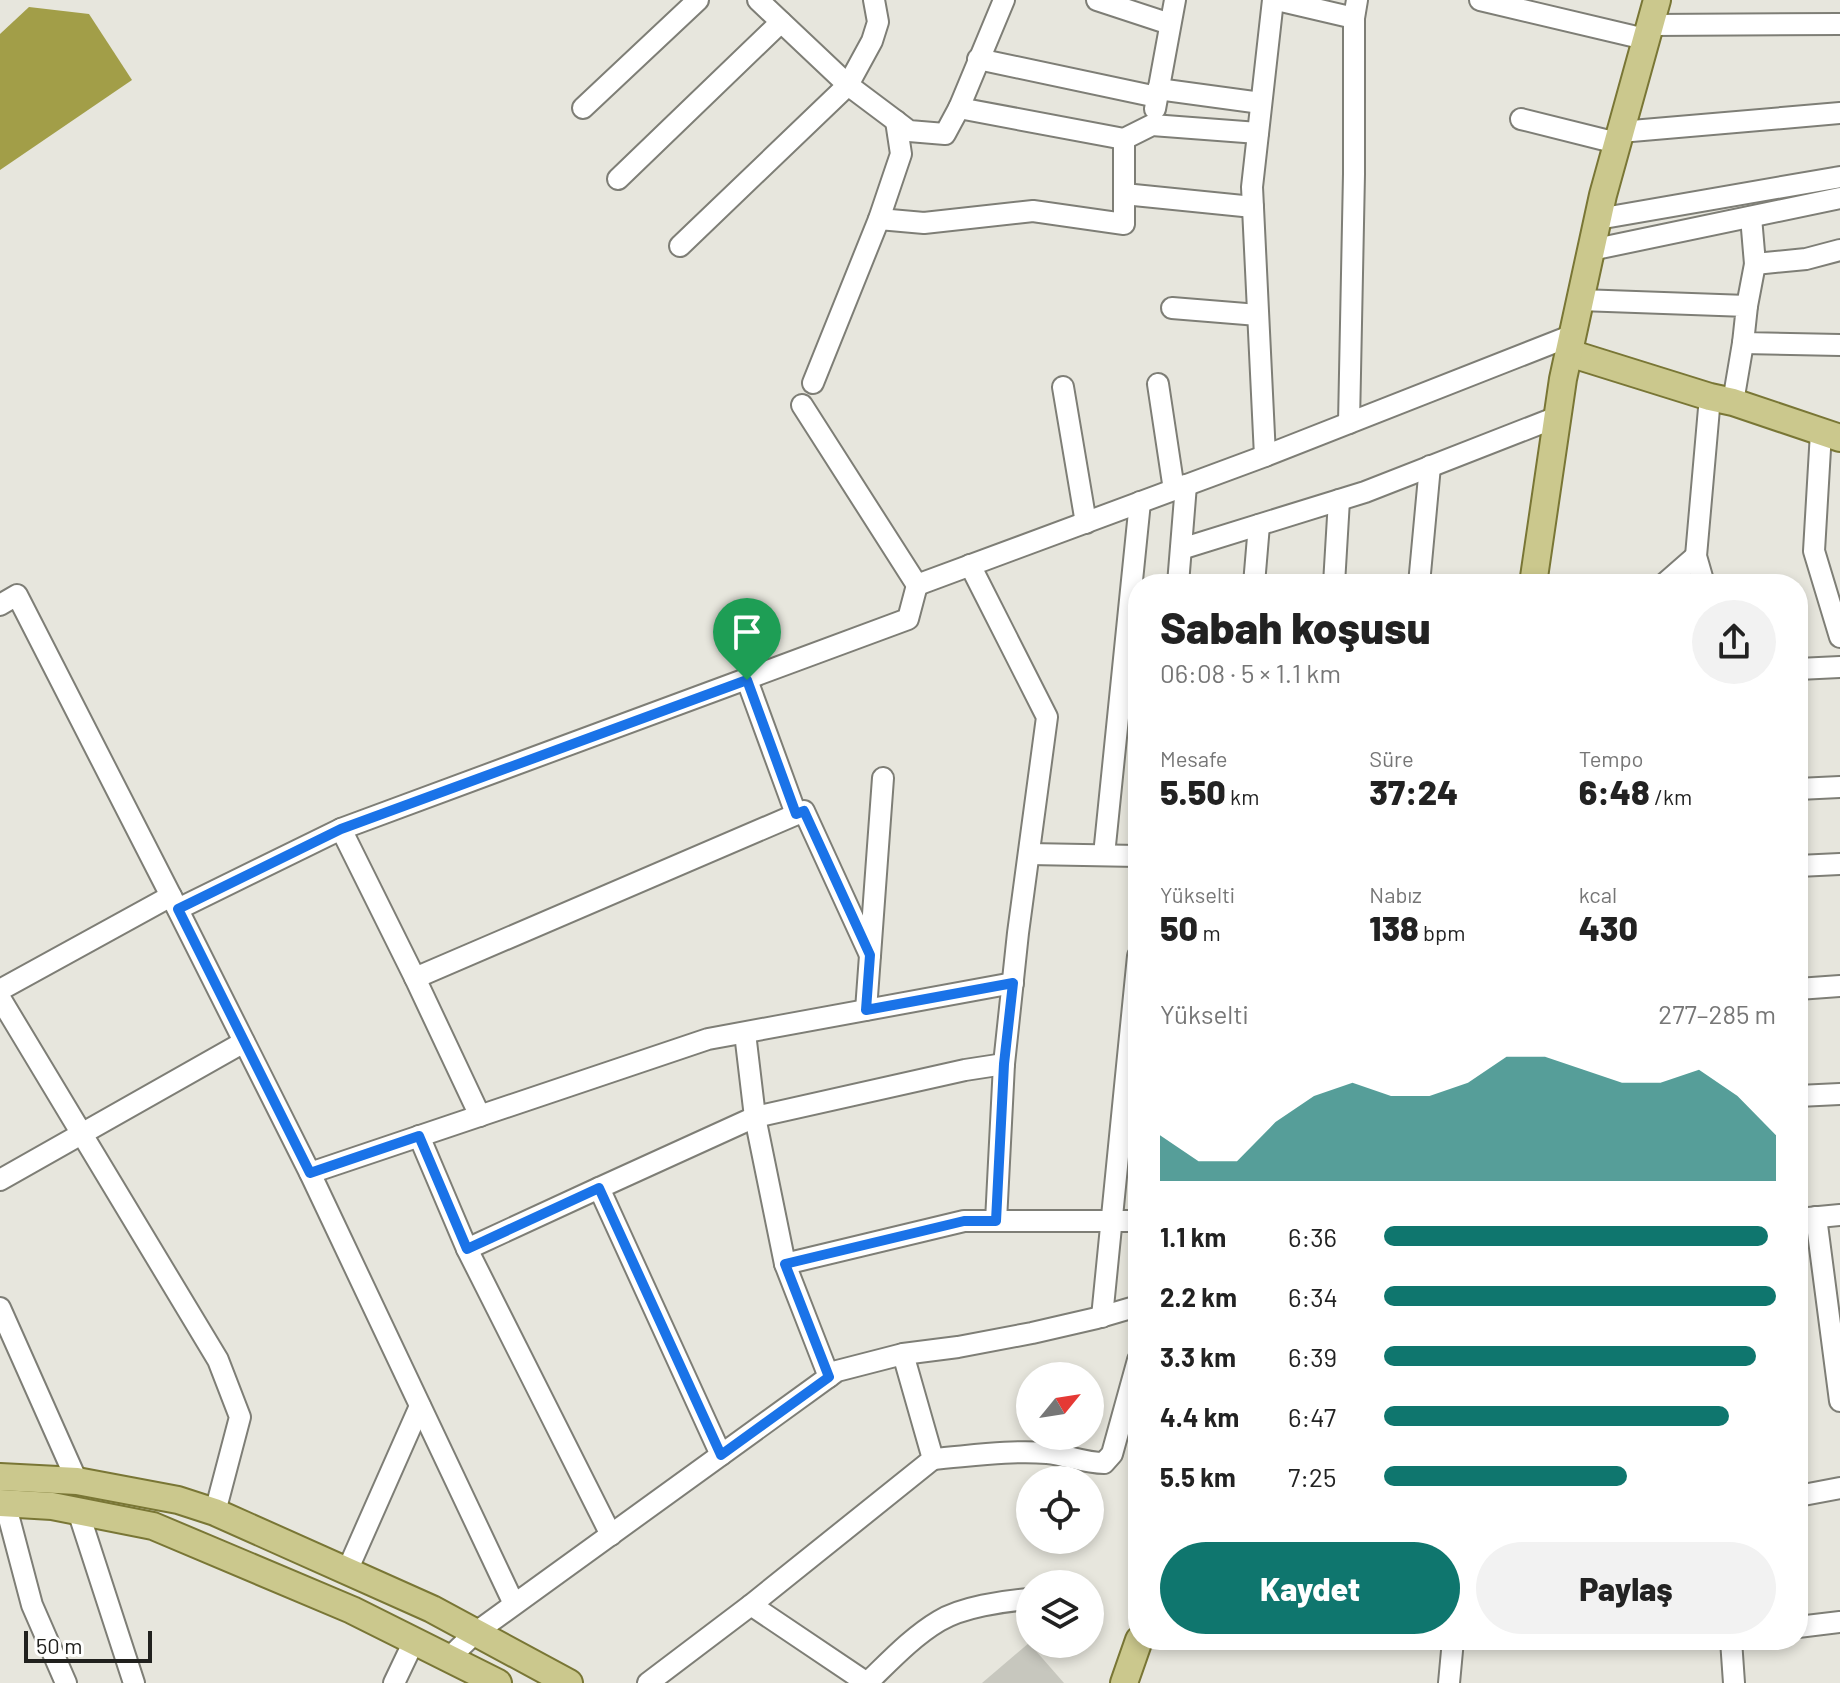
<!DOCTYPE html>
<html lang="tr">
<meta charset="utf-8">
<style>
:root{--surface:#fff;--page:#f2f2f2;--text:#222;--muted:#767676;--accent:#0f766e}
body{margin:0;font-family:Barlow,sans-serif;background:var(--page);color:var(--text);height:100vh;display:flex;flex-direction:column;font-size:30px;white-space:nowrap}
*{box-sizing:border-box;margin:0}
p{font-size:26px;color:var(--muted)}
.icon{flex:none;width:44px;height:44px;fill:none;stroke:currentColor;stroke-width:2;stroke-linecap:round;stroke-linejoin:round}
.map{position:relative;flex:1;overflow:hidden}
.panel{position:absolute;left:1128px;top:574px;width:680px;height:1076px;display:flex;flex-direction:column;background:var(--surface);border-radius:32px;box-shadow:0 4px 12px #0003}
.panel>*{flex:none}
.needle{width:52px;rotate:60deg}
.fabs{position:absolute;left:1016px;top:1362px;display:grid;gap:16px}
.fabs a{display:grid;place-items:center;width:88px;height:88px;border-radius:50%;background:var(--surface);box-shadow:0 4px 12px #0003;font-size:40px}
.scale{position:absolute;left:24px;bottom:20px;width:128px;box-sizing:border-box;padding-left:8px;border:4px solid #21211e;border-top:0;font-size:22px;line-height:28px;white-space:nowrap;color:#21211e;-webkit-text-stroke:6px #fffffe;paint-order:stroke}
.pin{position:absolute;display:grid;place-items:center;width:68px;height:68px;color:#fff;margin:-82px -34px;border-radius:50% 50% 50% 0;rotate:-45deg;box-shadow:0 0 8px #0007}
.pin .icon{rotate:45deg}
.round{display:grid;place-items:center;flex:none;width:84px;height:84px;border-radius:42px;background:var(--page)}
.overview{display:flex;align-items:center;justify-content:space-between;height:136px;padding:0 32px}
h1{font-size:44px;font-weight:800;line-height:60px}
.figures{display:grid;grid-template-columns:repeat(3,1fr);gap:12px;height:136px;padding:8px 32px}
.figures div{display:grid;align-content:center}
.figures b{font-size:34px;font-weight:800}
.figures small{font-size:22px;font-weight:400}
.figures p{font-size:22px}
.chart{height:224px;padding:16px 32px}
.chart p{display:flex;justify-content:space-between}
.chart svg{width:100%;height:144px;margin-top:8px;fill:var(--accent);opacity:.7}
.cta{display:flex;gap:16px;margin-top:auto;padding:16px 32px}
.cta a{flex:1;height:92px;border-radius:48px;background:var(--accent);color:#fff;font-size:32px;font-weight:800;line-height:92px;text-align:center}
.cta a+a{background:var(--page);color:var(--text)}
ul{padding:0 32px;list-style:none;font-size:26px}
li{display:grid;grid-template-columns:128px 96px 1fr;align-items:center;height:60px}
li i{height:20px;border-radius:10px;background:var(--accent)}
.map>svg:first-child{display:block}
</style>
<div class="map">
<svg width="1840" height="1683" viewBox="0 0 1840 1683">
<rect width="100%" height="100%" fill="#e7e6dd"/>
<polygon fill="#a29e48" points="29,7 89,14 132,80 0,170 0,34"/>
<polygon fill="#c7c7be" points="1029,1643 1064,1683 982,1683"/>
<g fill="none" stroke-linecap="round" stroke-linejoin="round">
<g stroke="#7e7e76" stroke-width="24">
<g id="minor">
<polyline points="758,0 848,85 896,121 909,131 945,134 959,108 1004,0"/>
<polyline points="1097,0 1170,24"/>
<polyline points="1277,0 1354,18 1357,0"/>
<polyline points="1480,0 1645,39"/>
<polyline points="1651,25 1840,24"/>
<polyline points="978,59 1157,97"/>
<polyline points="1158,89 1261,103"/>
<polyline points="583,108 698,0"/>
<polyline points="959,108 1124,139 1152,125 1258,133"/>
<polyline points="1155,109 1175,0"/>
<polyline points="1521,119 1617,143"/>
<polyline points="1620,132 1840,113"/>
<polyline points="618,179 781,22"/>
<polyline points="1124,194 1253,207"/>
<polyline points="1751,217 1755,264 1806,259 1840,250"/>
<polyline points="879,219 924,223 1033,211 1124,224 1124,139"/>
<polyline points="1598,219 1840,177"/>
<polyline points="680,246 848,85 872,41 878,22 874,0"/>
<polyline points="1591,250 1840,198"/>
<polyline points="1580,300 1747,306 1743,343 1840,345"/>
<polyline points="1747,306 1755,264"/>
<polyline points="1172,308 1258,315"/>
<polyline points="813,383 879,219 901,154 896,121"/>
<polyline points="1158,384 1174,490"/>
<polyline points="1063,387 1086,523"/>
<polyline points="1733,402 1743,343"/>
<polyline points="802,405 917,585 1265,456 1573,335"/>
<polyline points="1349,423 1354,174 1354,18"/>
<polyline points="1821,432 1814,551 1840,637"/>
<polyline points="1265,456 1252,187 1273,0"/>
<polyline points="1181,549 1365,492 1557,417"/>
<polyline points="970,565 1047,717 1018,933 1004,1064 996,1221"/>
<polyline points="1178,584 1186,485"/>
<polyline points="1254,584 1259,525"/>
<polyline points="1334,584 1339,500"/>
<polyline points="1419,584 1430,466"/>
<polyline points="1664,584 1696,556"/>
<polyline points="1704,584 1696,556 1710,397"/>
<polyline points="0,605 17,595 171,896 310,1173 514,1604"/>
<polyline points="1798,669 1840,667"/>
<polyline points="747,680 796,814"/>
<polyline points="1798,789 1840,787"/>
<polyline points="341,829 908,619 917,585"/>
<polyline points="1029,854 1138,856"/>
<polyline points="1104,855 1140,502"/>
<polyline points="1798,866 1840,864"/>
<polyline points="178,909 341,829 415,978 804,811 870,955"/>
<polyline points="415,978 480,1116"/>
<polyline points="1798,989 1840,986"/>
<polyline points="0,990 171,896"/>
<polyline points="0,998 218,1360 240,1417 215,1512"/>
<polyline points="866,1010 883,778"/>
<polyline points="745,1033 755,1117 785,1264 829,1377"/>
<polyline points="1798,1096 1840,1094"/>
<polyline points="419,1136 467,1249 611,1535"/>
<polyline points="310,1173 708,1039 1013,983"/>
<polyline points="0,1180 244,1042"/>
<polyline points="1816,1217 1840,1401"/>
<polyline points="1798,1219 1840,1215"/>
<polyline points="467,1249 599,1188"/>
<polyline points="785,1264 964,1221 1138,1221"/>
<polyline points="0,1308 77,1481"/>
<polyline points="1102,1317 1138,956"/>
<polyline points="721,1455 599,1188 755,1117 965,1070 1004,1064"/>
<path d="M933,1459C971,1456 1010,1450 1047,1453C1067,1455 1084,1463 1104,1463L1112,1454L1138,1360"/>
<polyline points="1798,1496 1840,1488"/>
<polyline points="5,1503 32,1605 66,1683"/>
<polyline points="78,1511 134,1683"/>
<polyline points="347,1571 420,1406"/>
<polyline points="751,1605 867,1683"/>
<polyline points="1798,1627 1840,1622"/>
<polyline points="1731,1640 1734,1683"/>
<polyline points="449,1658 475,1633 837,1371 903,1354 958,1347 1032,1333 1097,1318 1138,1306"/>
<polyline points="394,1683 414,1641"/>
<polyline points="648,1683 751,1605 933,1459 903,1354"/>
<path d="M867,1683C889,1662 912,1637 939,1621C962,1607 1003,1601 1030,1599"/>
<polyline points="1449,1683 1453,1640"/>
</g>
</g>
<g stroke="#797635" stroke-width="30">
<g id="major">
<polyline points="1569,353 1710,397 1733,402 1840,438"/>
<polyline points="1533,584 1563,379 1603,195 1657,0"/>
<polyline points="0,1477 77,1481 178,1500 215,1512 432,1609 569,1683"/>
<polyline points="0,1503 52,1506 153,1526 352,1610 498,1683"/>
<polyline points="1124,1683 1139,1640"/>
</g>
</g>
<use href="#minor" stroke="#fff" stroke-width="20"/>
<use href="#major" stroke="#cbc88d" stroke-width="26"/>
</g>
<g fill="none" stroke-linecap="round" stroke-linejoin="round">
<g stroke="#fff" stroke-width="16">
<polygon id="route" points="747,680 796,814 804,811 870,955 866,1010 1013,983 1004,1064 996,1221 964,1221 785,1264 829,1377 721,1455 599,1188 467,1249 419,1136 310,1173 178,909 341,829"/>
</g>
<use href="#route" stroke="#1a73e8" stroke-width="10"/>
</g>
</svg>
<div class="fabs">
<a><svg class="needle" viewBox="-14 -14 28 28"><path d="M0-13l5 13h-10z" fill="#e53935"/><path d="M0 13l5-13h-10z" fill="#767676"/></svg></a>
<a><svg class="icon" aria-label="locate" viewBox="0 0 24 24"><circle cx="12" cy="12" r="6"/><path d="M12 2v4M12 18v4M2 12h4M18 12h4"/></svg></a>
<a><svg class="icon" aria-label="layers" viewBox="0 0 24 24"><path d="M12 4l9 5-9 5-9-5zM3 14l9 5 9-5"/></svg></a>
</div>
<div class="scale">50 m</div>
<div class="pin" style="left:747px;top:680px;background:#1e9e55"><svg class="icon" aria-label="arrive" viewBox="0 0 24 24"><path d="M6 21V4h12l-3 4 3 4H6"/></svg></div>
<section class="panel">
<div class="overview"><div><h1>Sabah koşusu</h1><p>06:08 · 5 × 1.1 km</p></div><a class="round"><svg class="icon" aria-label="share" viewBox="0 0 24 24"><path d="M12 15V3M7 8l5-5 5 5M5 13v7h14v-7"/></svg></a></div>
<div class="figures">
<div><p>Mesafe</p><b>5.50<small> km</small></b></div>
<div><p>Süre</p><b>37:24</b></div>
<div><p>Tempo</p><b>6:48<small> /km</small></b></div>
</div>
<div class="figures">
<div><p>Yükselti</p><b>50<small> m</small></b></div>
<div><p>Nabız</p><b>138<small> bpm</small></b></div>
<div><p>kcal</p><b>430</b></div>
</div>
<div class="chart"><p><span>Yükselti</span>277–285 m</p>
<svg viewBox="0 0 160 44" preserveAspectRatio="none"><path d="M0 44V30L10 38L20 38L30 26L40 18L50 14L60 18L70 18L80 14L90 6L100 6L110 10L120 14L130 14L140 10L150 18L160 30V44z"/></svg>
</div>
<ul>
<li><b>1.1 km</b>6:36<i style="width:98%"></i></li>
<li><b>2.2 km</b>6:34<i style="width:100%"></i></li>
<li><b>3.3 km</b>6:39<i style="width:95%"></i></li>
<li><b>4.4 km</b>6:47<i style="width:88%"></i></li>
<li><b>5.5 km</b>7:25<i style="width:62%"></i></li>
</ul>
<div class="cta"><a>Kaydet</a><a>Paylaş</a></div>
</section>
</div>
